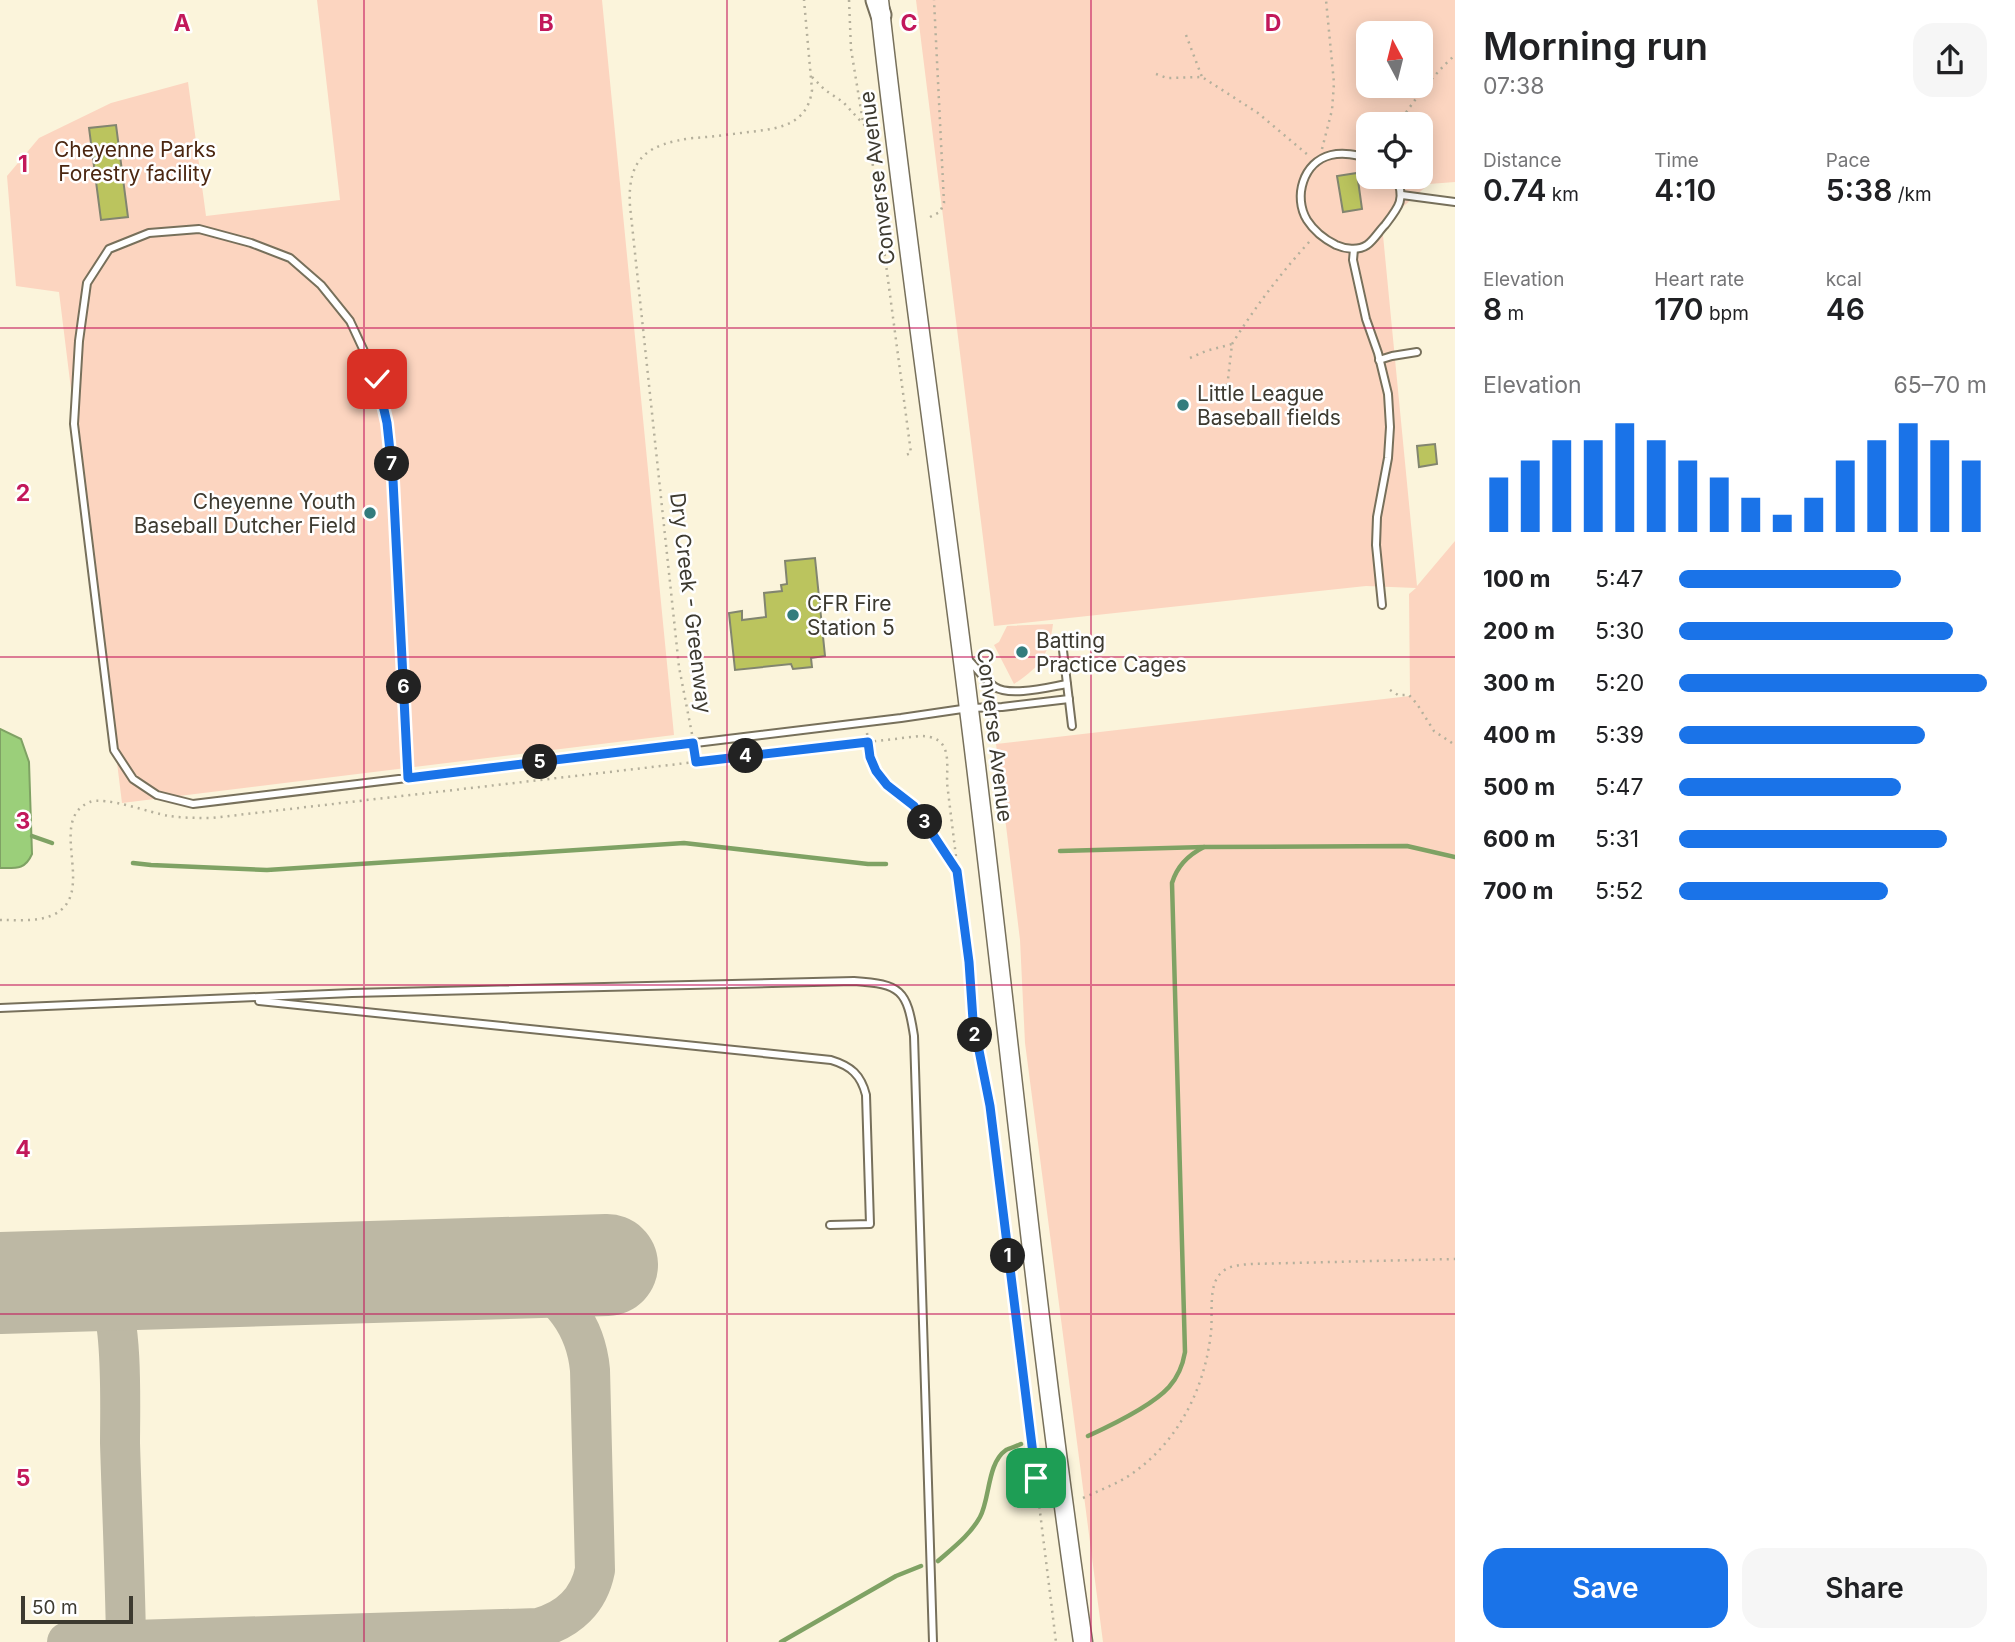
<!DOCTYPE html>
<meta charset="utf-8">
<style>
:root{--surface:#fff;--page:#f6f6f6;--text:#202124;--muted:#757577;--accent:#1a73e8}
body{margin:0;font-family:Inter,sans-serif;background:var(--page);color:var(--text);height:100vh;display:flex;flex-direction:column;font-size:26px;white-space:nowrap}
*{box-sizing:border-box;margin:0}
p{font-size:23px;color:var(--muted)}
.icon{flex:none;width:38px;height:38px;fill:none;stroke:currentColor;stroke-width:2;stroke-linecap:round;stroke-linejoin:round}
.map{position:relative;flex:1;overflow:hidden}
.sheet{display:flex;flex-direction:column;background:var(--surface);width:560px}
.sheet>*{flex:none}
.needle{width:46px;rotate:353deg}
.tools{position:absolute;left:1356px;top:21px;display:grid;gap:14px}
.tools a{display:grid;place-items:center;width:77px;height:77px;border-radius:14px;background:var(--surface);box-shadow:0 4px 18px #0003;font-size:35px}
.scale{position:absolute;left:21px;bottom:18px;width:112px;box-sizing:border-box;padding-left:7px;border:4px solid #3d3a30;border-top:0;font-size:19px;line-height:24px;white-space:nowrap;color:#3d3a30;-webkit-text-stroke:5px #fff;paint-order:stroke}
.pin{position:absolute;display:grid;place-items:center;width:60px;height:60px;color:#fff;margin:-30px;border-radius:14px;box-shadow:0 4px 10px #0006}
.km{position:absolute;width:35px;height:35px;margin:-18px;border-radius:50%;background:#222;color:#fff;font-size:19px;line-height:35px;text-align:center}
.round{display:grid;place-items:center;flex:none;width:74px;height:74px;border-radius:21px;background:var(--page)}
.overview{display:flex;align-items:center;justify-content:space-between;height:119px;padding:0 28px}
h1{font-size:38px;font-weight:600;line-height:52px}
.metrics{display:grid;grid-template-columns:repeat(3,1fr);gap:10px;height:119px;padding:7px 28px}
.metrics div{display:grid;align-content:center}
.metrics b{font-size:30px;font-weight:600}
.metrics small{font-size:19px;font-weight:400}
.metrics p{font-size:19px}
.chart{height:196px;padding:14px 28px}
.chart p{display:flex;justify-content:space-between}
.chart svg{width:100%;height:126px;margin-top:7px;stroke:var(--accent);stroke-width:6}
.cta{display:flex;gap:14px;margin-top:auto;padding:14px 28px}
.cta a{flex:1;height:80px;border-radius:21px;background:var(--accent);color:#fff;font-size:28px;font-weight:600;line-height:80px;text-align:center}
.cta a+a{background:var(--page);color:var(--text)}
ul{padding:0 28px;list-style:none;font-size:23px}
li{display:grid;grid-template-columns:112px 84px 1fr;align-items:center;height:52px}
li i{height:18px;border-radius:9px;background:var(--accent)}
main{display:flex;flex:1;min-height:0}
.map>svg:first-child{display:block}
</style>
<main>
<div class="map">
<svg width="1455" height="1642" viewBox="0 0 1455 1642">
<rect width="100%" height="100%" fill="#fbf4db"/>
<g fill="#fcd5c0" fill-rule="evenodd">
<polygon points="317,0 602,0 674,735 122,803 59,292 16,286 7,176 39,138 111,103 188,82 206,216 340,200"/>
<path d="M916,0H1455V182L1429,184L1382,225L1417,586L1455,541V1642H1103L1025,1043L1020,940L996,744L1410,696L1409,594L1416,588L1366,586L994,626ZM1368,33H1421V86H1368ZM1368,124H1421V177H1368Z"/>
<path d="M1053,624C1049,655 1040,667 1014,684L994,645L999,642L1007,626Z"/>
</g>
<path fill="#9bcf7a" stroke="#7fa264" stroke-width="2" d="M0,729L21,739L29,762L32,854C25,870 16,868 0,868Z"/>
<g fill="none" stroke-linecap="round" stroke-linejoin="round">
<g stroke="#7fa264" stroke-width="4.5">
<polyline points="32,836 52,843"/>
<polyline points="1060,851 1204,847 1407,846 1455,857"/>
<polyline points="133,863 151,865 267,870 684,843 868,864 886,864"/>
<path d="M1088,1436C1112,1425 1152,1406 1169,1387C1178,1377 1183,1364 1185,1352L1172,883C1177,866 1188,855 1204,847"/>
<path d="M938,1561C954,1547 970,1535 980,1517C990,1499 987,1463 1006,1450C1010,1448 1017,1446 1021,1444"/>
<polyline points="781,1642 896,1576 921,1566"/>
</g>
<g stroke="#bdb8a4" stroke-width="40">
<path d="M62,1281C81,1283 99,1283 109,1300C123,1323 120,1413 120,1443C122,1509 125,1575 126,1640"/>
<path d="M67,1642L538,1628C569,1620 589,1600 595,1570L590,1370C586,1327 561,1290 519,1276C502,1271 483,1271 465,1269"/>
</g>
<polyline stroke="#bdb8a4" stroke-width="102" points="0,1283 607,1265"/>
</g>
<g fill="#bbc45e" stroke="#82856f" stroke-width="2">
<polygon points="116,125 128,217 101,220 89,128"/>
<polygon points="1357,173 1362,209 1343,212 1337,176"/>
<polygon points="1435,444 1437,464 1419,467 1417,446"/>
<polygon points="815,558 825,656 811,658 812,667 793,669 791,664 735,670 729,613 742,611 742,620 766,617 764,593 782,591 781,585 787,584 785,561"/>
</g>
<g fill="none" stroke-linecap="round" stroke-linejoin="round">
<g stroke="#77705b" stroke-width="10">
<g id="service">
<path d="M1368,158C1356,155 1344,152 1331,155C1303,162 1293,197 1307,220C1314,231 1324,239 1336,245C1345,249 1358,251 1367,245C1374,240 1379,231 1385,225C1399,207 1406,199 1396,177"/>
<polyline points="1402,195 1455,202"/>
<polyline points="1354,249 1353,260 1366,319 1378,353 1388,394 1390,427 1388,458 1377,517 1376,545 1382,605"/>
<polyline points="1379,360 1392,356 1417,352"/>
<polyline points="1062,642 1072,726"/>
<path d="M967,658C976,667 984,680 995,687C1010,697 1049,687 1067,684"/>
<polyline points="408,778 393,480 387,423 377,379 350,321 321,285 290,258 251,243 199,229 149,233 109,249 87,283 79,341 74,424 114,750 133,779 157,795 193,804 901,718 969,708 1002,707 1069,699"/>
<path d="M259,1001L831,1060C851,1066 861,1075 866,1095L870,1224L830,1225"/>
<path d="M0,1008L352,993L854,981C901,984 907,990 914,1036L933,1642"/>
</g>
</g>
<g stroke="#77705b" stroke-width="21">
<path id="secondary" d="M879,0C905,237 940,473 969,709C1008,1020 1037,1332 1083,1642"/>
</g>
<g stroke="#77705b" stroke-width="23">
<polyline id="primary" points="876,0 881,15"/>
</g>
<g stroke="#b5b09c" stroke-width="2.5" stroke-dasharray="2 5" stroke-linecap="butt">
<polyline points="849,0 851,49 863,122"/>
<polyline points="1186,35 1202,77"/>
<polyline points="1156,74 1167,78 1202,77 1258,113 1308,155"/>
<polyline points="812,77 825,90 843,102 868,129 911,453 906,455"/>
<path d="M1398,124C1415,99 1432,76 1455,55"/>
<polyline points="1322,149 1332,110 1334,83 1326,0"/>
<polyline points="930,217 940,212 944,203 934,0"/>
<path d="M1232,344C1255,307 1281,273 1310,241"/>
<polyline points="1190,358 1206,351 1232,344 1227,388"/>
<polyline points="1390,690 1398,695 1409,695 1417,704 1434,731 1455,745"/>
<polyline points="867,733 870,757 876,771 887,785 914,806 957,870"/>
<path d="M692,734L679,667L630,206C627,157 648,144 693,138C709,137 725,135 741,133C772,129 807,129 812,90L804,0"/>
<path d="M0,920C17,920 37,922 53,915C99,894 45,820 90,802C105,796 151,813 169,816C183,818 197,818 212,818L920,736C952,736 947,760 947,783L969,963L973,1020L990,1106L1056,1642"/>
<path d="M1083,1498C1098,1491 1114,1485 1127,1477C1177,1445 1205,1389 1211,1332C1213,1315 1208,1287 1220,1274C1228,1265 1240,1265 1251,1264L1455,1259"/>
</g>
<use href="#service" stroke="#fff" stroke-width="6"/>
<use href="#secondary" stroke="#fff" stroke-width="18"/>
<use href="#primary" stroke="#fff" stroke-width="19"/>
</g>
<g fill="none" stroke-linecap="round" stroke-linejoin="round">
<g stroke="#fff" stroke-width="14">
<polyline id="route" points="377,379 387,423 393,480 408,778 693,743 696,762 868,742 870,757 876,771 887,785 914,806 957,871 969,962 973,1020 990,1106 1036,1478"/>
</g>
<use href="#route" stroke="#1a73e8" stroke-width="9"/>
</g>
<path fill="none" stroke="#c2185b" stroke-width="2" stroke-opacity="0.55" d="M364,0V1642M727,0V1642M1091,0V1642M0,328H1455M0,657H1455M0,985H1455M0,1314H1455"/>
<g fill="#337c7d" stroke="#fff" stroke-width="2.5">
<circle cx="1183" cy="405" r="7"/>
<circle cx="370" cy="513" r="7"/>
<circle cx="793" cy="615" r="7"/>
<circle cx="1022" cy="652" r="7"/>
</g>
<g text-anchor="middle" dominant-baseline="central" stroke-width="5" stroke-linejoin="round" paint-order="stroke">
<g font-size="21" fill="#4b2711" stroke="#fff">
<text x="135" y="149">Cheyenne Parks<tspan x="135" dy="24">Forestry facility</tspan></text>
</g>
<g font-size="21" fill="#3d3a30" stroke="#fff">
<text transform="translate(877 178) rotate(-97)">Converse Avenue</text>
<text transform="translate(691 603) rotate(83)">Dry Creek - Greenway</text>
<text transform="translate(995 735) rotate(83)">Converse Avenue</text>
</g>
<g font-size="21" fill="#3d3a30" stroke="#fff" text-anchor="start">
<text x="1197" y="393">Little League<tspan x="1197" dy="24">Baseball fields</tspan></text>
<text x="356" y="501" text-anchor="end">Cheyenne Youth<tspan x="356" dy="24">Baseball Dutcher Field</tspan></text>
<text x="807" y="603">CFR Fire<tspan x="807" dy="24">Station 5</tspan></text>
<text x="1036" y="640">Batting<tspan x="1036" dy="24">Practice Cages</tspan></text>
</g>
</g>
<g font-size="23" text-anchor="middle" font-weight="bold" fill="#c2185b" stroke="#fff" stroke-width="5" stroke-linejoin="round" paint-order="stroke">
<text x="182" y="31">A</text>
<text x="546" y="31">B</text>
<text x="909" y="31">C</text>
<text x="1273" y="31">D</text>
<text x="23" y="172">1</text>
<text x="23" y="501">2</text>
<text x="23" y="829">3</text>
<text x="23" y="1157">4</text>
<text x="23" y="1486">5</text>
</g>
</svg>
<div class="tools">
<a><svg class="needle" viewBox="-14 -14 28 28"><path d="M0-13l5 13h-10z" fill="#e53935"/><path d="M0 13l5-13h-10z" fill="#757577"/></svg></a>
<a><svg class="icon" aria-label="locate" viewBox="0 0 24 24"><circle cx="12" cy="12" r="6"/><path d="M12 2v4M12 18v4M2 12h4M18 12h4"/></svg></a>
</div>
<div class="scale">50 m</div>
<div class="pin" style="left:1036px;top:1478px;background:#1e9e55"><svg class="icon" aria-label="arrive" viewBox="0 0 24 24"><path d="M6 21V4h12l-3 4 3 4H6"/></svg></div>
<div class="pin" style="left:377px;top:379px;background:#d93025"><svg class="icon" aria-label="check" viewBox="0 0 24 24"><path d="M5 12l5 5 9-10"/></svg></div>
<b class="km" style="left:1008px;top:1256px">1</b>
<b class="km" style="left:975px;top:1035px">2</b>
<b class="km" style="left:925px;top:822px">3</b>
<b class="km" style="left:746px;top:756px">4</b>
<b class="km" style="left:540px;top:762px">5</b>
<b class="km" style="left:404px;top:687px">6</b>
<b class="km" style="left:392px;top:464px">7</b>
</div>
<section class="sheet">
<div class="overview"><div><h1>Morning run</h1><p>07:38</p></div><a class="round"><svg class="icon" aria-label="share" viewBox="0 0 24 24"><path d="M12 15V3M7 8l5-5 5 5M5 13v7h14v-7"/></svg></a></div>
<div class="metrics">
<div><p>Distance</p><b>0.74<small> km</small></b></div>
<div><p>Time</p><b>4:10</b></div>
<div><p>Pace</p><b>5:38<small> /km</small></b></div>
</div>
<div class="metrics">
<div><p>Elevation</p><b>8<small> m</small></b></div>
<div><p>Heart rate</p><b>170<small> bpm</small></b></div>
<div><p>kcal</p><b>46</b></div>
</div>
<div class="chart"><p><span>Elevation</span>65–70 m</p>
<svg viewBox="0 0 160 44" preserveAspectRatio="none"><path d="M5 44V25M15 44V19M25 44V12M35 44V12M45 44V6M55 44V12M65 44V19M75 44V25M85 44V32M95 44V38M105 44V32M115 44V19M125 44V12M135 44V6M145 44V12M155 44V19"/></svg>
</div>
<ul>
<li><b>100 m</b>5:47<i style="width:72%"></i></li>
<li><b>200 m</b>5:30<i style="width:89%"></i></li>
<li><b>300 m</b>5:20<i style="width:100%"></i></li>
<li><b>400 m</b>5:39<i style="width:80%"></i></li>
<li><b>500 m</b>5:47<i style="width:72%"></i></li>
<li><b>600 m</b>5:31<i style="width:87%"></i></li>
<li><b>700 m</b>5:52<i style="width:68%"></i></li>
</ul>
<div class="cta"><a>Save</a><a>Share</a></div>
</section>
</main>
